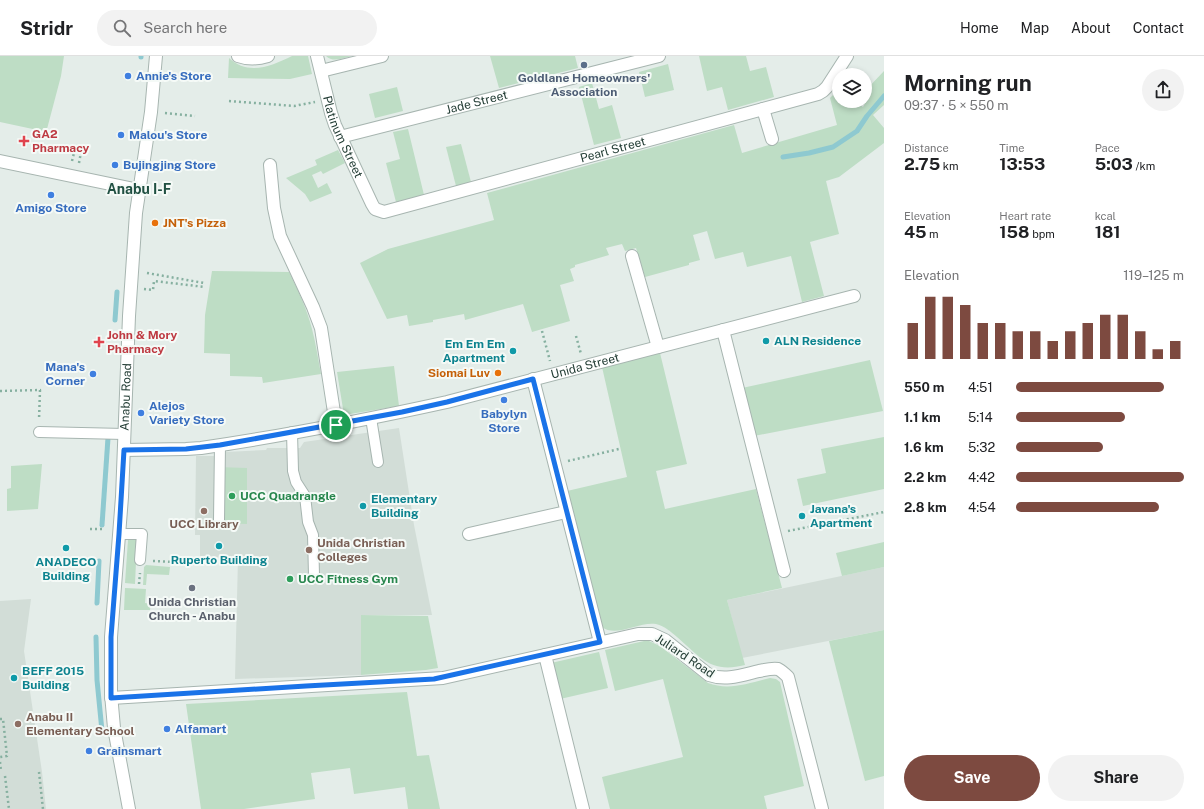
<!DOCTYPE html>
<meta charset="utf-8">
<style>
:root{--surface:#fff;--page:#f2f2f2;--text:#202124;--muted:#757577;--line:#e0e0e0;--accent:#7d4a40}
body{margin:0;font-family:"Public Sans",sans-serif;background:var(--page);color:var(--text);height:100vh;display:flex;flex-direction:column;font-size:15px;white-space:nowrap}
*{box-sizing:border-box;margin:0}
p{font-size:13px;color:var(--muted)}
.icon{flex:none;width:22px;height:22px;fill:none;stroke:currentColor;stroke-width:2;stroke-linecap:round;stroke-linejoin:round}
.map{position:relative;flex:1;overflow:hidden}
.sheet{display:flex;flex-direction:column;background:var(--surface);width:320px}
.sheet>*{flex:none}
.tools{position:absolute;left:832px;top:12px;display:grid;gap:8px}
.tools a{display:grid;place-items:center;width:40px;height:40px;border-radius:50%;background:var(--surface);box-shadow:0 2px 6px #0003;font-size:20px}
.pin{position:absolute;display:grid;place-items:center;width:34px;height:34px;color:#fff;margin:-17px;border:2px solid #fff;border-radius:50%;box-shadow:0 1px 4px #0007}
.round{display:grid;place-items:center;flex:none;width:42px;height:42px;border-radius:21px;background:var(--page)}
.overview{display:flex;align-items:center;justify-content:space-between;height:68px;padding:0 20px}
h1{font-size:22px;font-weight:700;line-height:30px}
.figures{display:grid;grid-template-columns:repeat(3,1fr);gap:6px;height:68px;padding:4px 20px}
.figures div{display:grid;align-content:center}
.figures b{font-size:17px;font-weight:700}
.figures small{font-size:11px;font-weight:400}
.figures p{font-size:11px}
.chart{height:112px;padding:8px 20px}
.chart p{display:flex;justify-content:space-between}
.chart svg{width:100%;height:72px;margin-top:4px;stroke:var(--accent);stroke-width:6}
.action{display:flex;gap:8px;margin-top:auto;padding:8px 20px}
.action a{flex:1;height:46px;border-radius:24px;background:var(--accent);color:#fff;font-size:16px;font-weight:700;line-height:46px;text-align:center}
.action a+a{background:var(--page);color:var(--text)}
ul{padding:0 20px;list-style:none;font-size:13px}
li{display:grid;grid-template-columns:64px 48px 1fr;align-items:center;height:30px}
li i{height:10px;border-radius:5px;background:var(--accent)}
header{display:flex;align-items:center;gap:24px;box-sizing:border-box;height:56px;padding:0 20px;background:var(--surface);border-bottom:1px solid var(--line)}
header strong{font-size:19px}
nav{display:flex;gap:22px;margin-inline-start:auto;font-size:14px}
.search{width:280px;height:36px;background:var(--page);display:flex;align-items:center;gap:10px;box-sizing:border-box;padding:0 14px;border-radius:22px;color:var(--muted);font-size:15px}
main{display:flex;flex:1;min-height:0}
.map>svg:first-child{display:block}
</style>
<header>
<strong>Stridr</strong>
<div class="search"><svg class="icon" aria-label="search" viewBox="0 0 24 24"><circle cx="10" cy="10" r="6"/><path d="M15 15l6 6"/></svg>Search here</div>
<nav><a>Home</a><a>Map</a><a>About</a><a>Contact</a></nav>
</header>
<main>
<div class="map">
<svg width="884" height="753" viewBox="0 0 884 753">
<rect width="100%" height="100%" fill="#e4ede9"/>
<g fill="#d2ddd7">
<polygon points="399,372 414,469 432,559 361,559 361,619 235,623 238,502 200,501 200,479 195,479 196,400 225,400 225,396 266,394 267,392 300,392 304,386"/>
<polygon points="884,511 884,574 742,602 727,544"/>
<polygon points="31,543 24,595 42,716 46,753 0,753 0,545"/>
</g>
<g fill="#beddc5">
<polygon points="0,0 64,0 61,20 47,73 43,72 42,75 0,66"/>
<path d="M292,0H308L312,18L290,23L228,22L229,2C248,20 272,10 292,0Z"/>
<path d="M326,0H352C343,2 333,7 326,0Z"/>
<polygon points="490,0 575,0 578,12 499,32"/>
<polygon points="699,0 746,0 750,15 766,11 774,41 728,54 722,31 707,35"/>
<polygon points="668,8 674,34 645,41 639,16"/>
<polygon points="884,15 884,49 873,59 884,72 884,87 839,121 826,125 839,178 810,186 824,240 802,246 791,200 747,211 743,196 715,203 707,175 693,179 700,204 689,207 689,209 645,221 636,192 625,195 622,188 606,192 609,199 575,209 575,211 570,213 574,225 560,229 570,265 532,276 523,248 465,264 464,258 433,264 433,266 409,270 407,259 387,263 360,207 388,193 494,164 487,137 734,69 742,97 837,69 830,42 838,34 839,34 839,45 855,45 863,51 871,37 866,34"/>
<polygon points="592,27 599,53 612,49 621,82 594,89 579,31"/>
<polygon points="397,31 403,55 375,62 369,38"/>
<polygon points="408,73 424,139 396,146 386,107 400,103 393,76"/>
<polygon points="461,88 471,126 456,130 446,91"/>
<polygon points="338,94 345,107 323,118 321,115 312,119 318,132 327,127 332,137 310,146 305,138 286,122 317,109 315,104"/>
<path d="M212,215L289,216C298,234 307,253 312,273C316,288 318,303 321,318L263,327L262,321L230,320V298L204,297L205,259Z"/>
<path d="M660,297L687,408L656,415L665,453L756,433L782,532L727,544L745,609C711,618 700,601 677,581C671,576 665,570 656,568C640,565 616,582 602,571L567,435L627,421L602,311Z"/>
<polygon points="870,304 883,355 754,380 742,332"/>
<polygon points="394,310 399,350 344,359 337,316"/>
<polygon points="884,381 884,433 803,450 797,423 826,417 821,393"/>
<polygon points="42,408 38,453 7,455 7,433 11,432 11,410"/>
<polygon points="217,411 247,412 247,468 216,467"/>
<polygon points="128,484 137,484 135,528 125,527"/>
<polygon points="884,486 884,511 842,520 836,497"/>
<polygon points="146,509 170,511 169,519 147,518 146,529 143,529 144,511"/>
<polygon points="125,532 146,533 145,547 151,548 150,554 124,554"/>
<polygon points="361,559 428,560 438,612 426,614 361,619"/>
<polygon points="884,574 884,720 865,725 829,585"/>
<path d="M644,585H649L660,590L708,627C729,635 749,627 770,622L776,623L780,626L804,730L764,740L767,753H610L602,721L683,701L663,623L615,635L605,594Z"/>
<polygon points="599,596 608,632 560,643 551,607"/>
<polygon points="407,636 417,700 429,699 440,753 408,753 405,731 354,738 350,712 311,717 315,743 244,753 201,753 186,648"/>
</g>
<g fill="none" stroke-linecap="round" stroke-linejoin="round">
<g stroke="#8ec9d0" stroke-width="5">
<polyline points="141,1 141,0"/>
<polyline points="783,101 809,97 833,91 857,75 867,60 884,40"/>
<polyline points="115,264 117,236"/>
<polyline points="102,469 108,382"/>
<polyline points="97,547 99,505"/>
<polyline points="96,581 97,624 102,675"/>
</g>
<g stroke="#a7b5b0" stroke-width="12">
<g id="service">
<polyline points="371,362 378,406"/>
<polyline points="39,376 124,378"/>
<polyline points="292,376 293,415 296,426 305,440 308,466 313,479 314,519"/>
<polyline points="219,464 220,389"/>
<polyline points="119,478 142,478 140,504"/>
</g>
</g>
<g stroke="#a7b5b0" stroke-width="14">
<g id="minor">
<path d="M238,0C249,4 258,3 268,0"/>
<path id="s1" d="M317,0L331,57L335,69L372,148L375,153L384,156L818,38L823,35L827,31L847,0"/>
<polyline points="321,15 382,0"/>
<polyline points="763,53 772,83"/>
<path id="s2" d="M340,81L659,0"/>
<polyline points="270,109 274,152 280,180 313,251 321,272 336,369"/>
<polyline points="632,200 658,291"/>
<polyline points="723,274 784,515"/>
<polyline points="533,323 600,586"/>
<path id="s3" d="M124,394L186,393L201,392C283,380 365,364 447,346L854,240"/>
<polyline points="469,478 566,456"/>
<polyline points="545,599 583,753"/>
<path d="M111,642L443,622L638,578H652L665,584L709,619C726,625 742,619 759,615C765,614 771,612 778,613C782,615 785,618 788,621L822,753"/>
</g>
</g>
<g stroke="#a7b5b0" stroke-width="14">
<g id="tertiary">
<polyline points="0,105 139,134"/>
<path id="s4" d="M129,753L114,672L111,638V581L122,441L129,260L136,157L151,56L156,0"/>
</g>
</g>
<g stroke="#86b0a0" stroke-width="2.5" stroke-dasharray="2 3" stroke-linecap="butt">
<polyline points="229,45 294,50 315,46"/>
<polyline points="165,57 195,60"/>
<polyline points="72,105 74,97"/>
<polyline points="79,107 81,96"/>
<polyline points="147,217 204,227"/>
<polyline points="144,233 153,234 154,225 205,231"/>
<polyline points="542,275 550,305"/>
<polyline points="576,280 581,298"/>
<polyline points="0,335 40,334 39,364"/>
<polyline points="568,405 619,393"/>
<polyline points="90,473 105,473"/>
<polyline points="788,475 884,456"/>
<polyline points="153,505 213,508"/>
<polyline points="139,528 140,517"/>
<polyline points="0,663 3,663 7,700 0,701"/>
<polyline points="0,706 1,715"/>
<polyline points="39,716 43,753"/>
<polyline points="5,720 9,753"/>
</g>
<use href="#service" stroke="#fff" stroke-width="10"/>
<use href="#minor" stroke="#fff" stroke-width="12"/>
<use href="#tertiary" stroke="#fff" stroke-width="12"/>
</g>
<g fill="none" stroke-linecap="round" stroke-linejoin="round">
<g stroke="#fff" stroke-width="8">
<polygon id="route" points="533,323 600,586 434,623 306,630 111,642 111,581 119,478 124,394 186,393 220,389 402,356 447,346"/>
</g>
<use href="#route" stroke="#1a73e8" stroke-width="5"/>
</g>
<circle fill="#5c6f8a" stroke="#f5faf7" stroke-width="1.5" cx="584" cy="9" r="4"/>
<g fill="#3f7fe0" stroke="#f5faf7" stroke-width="1.5">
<circle cx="128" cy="20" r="4"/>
<circle cx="121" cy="79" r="4"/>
<circle cx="115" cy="109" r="4"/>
<circle cx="51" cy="139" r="4"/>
<circle cx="93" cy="318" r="4"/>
<circle cx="504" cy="344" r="4"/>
<circle cx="141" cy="357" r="4"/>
<circle cx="167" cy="673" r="4"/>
<circle cx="89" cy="695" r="4"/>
</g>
<g fill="#e0444e" stroke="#f5faf7" stroke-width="1.5">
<path d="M22 79h4v4h4v4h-4v4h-4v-4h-4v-4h4z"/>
<path d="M97 280h4v4h4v4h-4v4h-4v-4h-4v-4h4z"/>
</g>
<g fill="#e8710a" stroke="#f5faf7" stroke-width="1.5">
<circle cx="155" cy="167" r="4"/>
<circle cx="498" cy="317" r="4"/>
</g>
<g fill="#0f9aa8" stroke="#f5faf7" stroke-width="1.5">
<circle cx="766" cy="285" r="4"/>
<circle cx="513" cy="295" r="4"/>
<circle cx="363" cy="450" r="4"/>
<circle cx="802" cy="460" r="4"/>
<circle cx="219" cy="490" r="4"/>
<circle cx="66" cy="492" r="4"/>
<circle cx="14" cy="622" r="4"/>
</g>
<g fill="#2e9e5b" stroke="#f5faf7" stroke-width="1.5">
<circle cx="232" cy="440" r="4"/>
<circle cx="290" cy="523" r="4"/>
</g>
<g fill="#8d6e63" stroke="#f5faf7" stroke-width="1.5">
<circle cx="204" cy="455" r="4"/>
<circle cx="309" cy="494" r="4"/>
<circle cx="18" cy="668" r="4"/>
</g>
<circle fill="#6b7280" stroke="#f5faf7" stroke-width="1.5" cx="192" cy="532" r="4"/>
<g text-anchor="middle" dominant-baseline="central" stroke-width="4" stroke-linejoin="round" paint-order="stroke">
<g font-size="12" font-weight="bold" fill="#366cbe" stroke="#f5faf7" text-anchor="start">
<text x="136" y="20">Annie's Store</text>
<text x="129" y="79">Malou's Store</text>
<text x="123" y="109">Bujingjing Store</text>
<text x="51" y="152" text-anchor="middle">Amigo Store</text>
<text x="85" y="311" text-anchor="end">Mana's<tspan x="85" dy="14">Corner</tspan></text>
<text x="149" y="350">Alejos<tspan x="149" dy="14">Variety Store</tspan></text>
<text x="504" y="358" text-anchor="middle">Babylyn<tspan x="504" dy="14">Store</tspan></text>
<text x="175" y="673">Alfamart</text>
<text x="97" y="695">Grainsmart</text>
</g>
<g font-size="12" font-weight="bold" fill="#4e5e75" stroke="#f5faf7">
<text x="584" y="22">Goldlane Homeowners'<tspan x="584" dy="14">Association</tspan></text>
</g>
<g font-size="12" fill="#243e36" stroke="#f5faf7">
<text stroke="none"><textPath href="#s2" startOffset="141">Jade Street</textPath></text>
<text stroke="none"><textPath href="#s1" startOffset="85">Platinum Street</textPath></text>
<text stroke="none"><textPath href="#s1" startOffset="411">Pearl Street</textPath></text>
<text stroke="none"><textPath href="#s3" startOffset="470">Unida Street</textPath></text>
<text stroke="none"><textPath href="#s4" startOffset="414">Anabu Road</textPath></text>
<text transform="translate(685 600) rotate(34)">Juliard Road</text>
</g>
<g font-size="12" font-weight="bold" fill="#be3a42" stroke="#f5faf7" text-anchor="start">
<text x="32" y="78">GA2<tspan x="32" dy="14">Pharmacy</tspan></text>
<text x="107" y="279">John &amp; Mory<tspan x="107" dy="14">Pharmacy</tspan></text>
</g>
<g font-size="12" font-weight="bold" fill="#c56008" stroke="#f5faf7" text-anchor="start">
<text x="163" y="167">JNT's Pizza</text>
<text x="490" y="317" text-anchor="end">Siomai Luv</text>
</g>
<g font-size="12" font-weight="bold" fill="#0d838f" stroke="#f5faf7" text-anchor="start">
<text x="774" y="285">ALN Residence</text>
<text x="505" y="288" text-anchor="end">Em Em Em<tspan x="505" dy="14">Apartment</tspan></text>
<text x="371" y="443">Elementary<tspan x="371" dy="14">Building</tspan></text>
<text x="810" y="453">Javana's<tspan x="810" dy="14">Apartment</tspan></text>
<text x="219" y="504" text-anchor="middle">Ruperto Building</text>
<text x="66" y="506" text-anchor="middle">ANADECO<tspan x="66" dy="14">Building</tspan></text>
<text x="22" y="615">BEFF 2015<tspan x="22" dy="14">Building</tspan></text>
</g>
<g font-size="12" font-weight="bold" fill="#27864d" stroke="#f5faf7" text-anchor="start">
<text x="240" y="440">UCC Quadrangle</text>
<text x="298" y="523">UCC Fitness Gym</text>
</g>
<g font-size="12" font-weight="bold" fill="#785e54" stroke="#f5faf7" text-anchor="start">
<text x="204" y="468" text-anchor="middle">UCC Library</text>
<text x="317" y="487">Unida Christian<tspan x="317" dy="14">Colleges</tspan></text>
<text x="26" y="661">Anabu II<tspan x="26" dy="14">Elementary School</tspan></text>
</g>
<g font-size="12" font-weight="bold" fill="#5b616d" stroke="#f5faf7">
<text x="192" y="546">Unida Christian<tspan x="192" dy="14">Church - Anabu</tspan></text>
</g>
<g font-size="14" font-weight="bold" fill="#205042" stroke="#f5faf7">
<text x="139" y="133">Anabu I-F</text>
</g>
</g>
</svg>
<div class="tools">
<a><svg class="icon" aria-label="layers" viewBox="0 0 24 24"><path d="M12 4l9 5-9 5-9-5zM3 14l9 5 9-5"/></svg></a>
</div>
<div class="pin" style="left:336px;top:369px;background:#1e9e55"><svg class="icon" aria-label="arrive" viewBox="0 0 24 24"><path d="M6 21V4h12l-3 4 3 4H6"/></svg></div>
</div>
<section class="sheet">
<div class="overview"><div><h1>Morning run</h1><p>09:37 · 5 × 550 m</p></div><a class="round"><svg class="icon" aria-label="share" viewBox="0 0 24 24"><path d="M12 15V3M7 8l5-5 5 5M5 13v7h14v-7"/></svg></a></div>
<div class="figures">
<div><p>Distance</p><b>2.75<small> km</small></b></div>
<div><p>Time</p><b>13:53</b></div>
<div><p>Pace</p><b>5:03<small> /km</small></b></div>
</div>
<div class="figures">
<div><p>Elevation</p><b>45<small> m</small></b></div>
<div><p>Heart rate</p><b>158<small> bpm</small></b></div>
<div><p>kcal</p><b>181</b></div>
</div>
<div class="chart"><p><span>Elevation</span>119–125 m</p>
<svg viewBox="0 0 160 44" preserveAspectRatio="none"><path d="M5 44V22M15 44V6M25 44V6M35 44V11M45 44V22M55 44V22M65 44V27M75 44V27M85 44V33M95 44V27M105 44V22M115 44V17M125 44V17M135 44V27M145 44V38M155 44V33"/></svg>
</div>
<ul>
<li><b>550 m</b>4:51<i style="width:88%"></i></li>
<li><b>1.1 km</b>5:14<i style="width:65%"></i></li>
<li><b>1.6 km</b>5:32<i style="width:52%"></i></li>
<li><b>2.2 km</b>4:42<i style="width:100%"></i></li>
<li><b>2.8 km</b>4:54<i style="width:85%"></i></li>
</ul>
<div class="action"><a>Save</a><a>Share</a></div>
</section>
</main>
